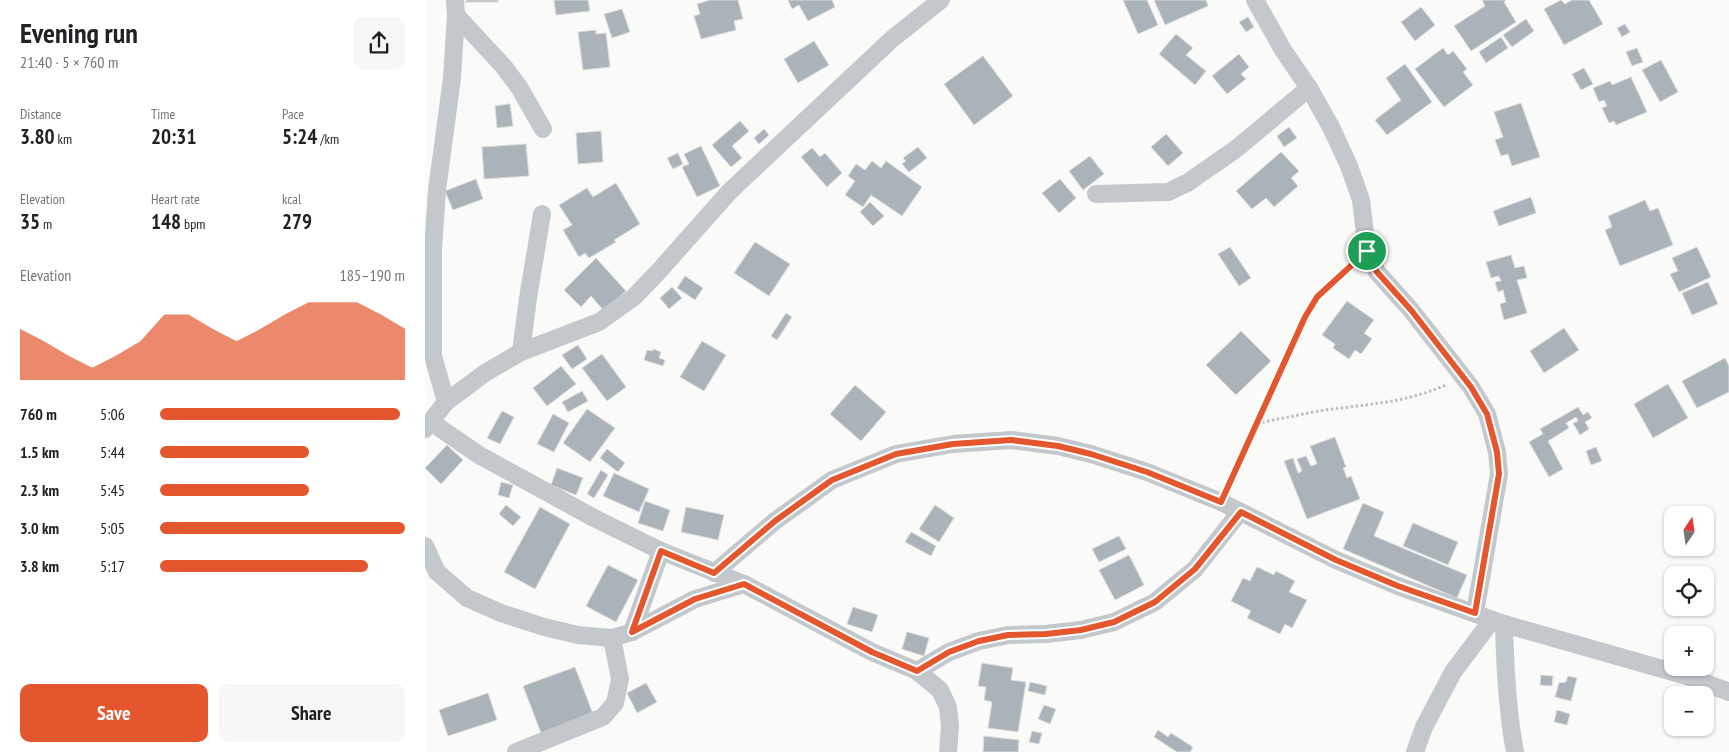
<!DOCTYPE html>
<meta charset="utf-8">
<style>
:root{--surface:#fff;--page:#f6f6f6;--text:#202124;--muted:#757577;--accent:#e4572e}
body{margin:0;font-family:"PT Sans Narrow",sans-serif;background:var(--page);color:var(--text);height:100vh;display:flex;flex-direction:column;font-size:19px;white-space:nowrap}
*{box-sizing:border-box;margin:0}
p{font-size:16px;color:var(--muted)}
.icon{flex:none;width:28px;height:28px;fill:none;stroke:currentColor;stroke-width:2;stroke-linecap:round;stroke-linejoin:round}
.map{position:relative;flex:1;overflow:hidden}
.panel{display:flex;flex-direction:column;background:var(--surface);width:425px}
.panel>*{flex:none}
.needle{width:32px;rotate:13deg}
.controls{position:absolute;left:1239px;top:506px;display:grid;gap:10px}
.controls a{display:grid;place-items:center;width:50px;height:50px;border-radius:10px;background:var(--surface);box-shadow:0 1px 4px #0004;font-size:25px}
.pin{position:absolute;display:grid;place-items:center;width:42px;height:42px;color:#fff;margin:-21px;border:2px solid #fff;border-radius:50%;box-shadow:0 1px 5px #0007}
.round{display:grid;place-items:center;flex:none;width:52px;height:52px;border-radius:10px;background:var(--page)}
.head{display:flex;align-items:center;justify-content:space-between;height:85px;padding:0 20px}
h1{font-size:28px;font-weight:700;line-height:38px}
.metrics{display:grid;grid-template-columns:repeat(3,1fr);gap:8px;height:85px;padding:5px 20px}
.metrics div{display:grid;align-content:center}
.metrics b{font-size:21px;font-weight:700}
.metrics small{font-size:14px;font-weight:400}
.metrics p{font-size:14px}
.chart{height:140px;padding:10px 20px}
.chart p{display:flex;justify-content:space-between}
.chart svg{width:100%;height:90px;margin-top:5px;fill:var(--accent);opacity:.7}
.cta{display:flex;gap:10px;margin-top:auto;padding:10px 20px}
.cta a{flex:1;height:58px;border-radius:10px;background:var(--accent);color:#fff;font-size:20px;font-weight:700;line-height:58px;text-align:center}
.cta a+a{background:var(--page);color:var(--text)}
ul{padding:0 20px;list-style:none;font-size:16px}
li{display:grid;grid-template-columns:80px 60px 1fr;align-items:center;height:38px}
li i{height:12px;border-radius:6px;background:var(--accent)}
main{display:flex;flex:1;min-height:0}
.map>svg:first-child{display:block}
</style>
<main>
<section class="panel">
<div class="head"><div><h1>Evening run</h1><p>21:40 · 5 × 760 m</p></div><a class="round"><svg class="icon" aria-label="share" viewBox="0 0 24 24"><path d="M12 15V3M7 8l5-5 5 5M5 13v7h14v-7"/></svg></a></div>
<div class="metrics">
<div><p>Distance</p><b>3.80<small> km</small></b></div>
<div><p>Time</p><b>20:31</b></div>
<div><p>Pace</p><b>5:24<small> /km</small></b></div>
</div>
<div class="metrics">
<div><p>Elevation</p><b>35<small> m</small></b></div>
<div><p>Heart rate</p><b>148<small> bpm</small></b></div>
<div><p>kcal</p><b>279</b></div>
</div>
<div class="chart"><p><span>Elevation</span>185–190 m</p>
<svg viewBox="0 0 160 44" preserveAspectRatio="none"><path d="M0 44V19L10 25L20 32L30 38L40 32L50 25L60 12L70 12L80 19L90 25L100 19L110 12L120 6L130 6L140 6L150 12L160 19V44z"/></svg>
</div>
<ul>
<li><b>760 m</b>5:06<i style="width:98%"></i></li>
<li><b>1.5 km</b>5:44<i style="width:61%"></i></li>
<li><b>2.3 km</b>5:45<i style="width:61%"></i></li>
<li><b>3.0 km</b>5:05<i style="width:100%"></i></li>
<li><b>3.8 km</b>5:17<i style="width:85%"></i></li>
</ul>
<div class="cta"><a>Save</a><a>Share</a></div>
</section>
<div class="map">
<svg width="1304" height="752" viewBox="0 0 1304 752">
<rect width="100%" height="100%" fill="#fafaf8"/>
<g fill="#aab3b9" stroke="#dcdcda">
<rect x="41" y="0" width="32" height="2"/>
<polygon points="129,0 163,0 165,11 131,15"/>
<polygon points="285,0 313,0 318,19 309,21 311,30 276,39 269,16 275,14 272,4"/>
<polygon points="363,0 407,0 410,7 383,21 374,5 367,9"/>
<polygon points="698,0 722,0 733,25 713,34"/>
<polygon points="729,0 781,0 783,6 740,25"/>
<polygon points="1057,0 1081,0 1079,2 1091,22 1046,51 1029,26 1060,6"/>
<polygon points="1136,0 1140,4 1147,0 1164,0 1178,24 1139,45 1119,9"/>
<polygon points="996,7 1010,25 990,41 976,22"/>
<polygon points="197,9 205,32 187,38 179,14"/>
<polygon points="823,17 829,27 821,32 814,22"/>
<polygon points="1101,19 1109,31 1087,47 1078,35"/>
<polygon points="1200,24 1205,32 1197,37 1192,28"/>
<polygon points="171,30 171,34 181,33 185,67 158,70 153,32"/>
<polygon points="751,34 768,48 761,55 781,71 770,85 734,54"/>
<polygon points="1076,37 1083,48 1061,63 1054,52"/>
<polygon points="389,41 404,65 373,83 359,59"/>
<polygon points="1018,48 1023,55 1028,51 1042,69 1038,72 1048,85 1019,107 990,69"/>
<polygon points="1212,48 1218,62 1207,66 1201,52"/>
<polygon points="814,54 824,67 816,74 821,79 802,94 787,76"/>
<polygon points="558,56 588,96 549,125 519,84"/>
<polygon points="1236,60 1253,92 1235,102 1217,70"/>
<polygon points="980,64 1007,102 962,135 950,120 976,100 961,78"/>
<polygon points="1159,68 1168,84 1156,90 1147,74"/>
<polygon points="1206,77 1222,112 1191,125 1189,121 1184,123 1177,108 1182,106 1179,100 1174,102 1168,88 1185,81 1187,85"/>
<polygon points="1096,103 1115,157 1087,166 1083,154 1076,156 1070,140 1078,137 1069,112"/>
<polygon points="83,104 85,104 88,126 72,128 70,106"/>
<polygon points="315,121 324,131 307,146 317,158 306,167 287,145"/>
<polygon points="864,127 872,138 859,147 852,136"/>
<polygon points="339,129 344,135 334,144 329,138"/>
<polygon points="176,131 178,162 153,164 151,133"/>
<polygon points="741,134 758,153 743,166 726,147"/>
<polygon points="101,144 104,176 59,179 57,147"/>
<polygon points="276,146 295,186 272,197 257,167 264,164 259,154"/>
<polygon points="493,147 502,158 484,172 477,164 481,161 478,158"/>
<polygon points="387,148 395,157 400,153 417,173 402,187 376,157"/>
<polygon points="856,152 874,171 866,178 873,186 849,207 841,198 827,209 811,191"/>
<polygon points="253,153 258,164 248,169 242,158"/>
<polygon points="665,156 679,174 658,190 644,171"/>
<polygon points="447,161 456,168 461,161 497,187 477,216 446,195 438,207 420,195 430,181 423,176 431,164 440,170"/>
<polygon points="51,179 58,199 28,210 20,191"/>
<polygon points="635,179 651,198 634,213 617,193"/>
<polygon points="191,183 215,224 189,240 191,242 164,258 160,253 154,257 138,230 147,225 134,205 162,188 168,197"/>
<polygon points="1106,197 1111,213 1074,226 1068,211"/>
<polygon points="1220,200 1225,211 1233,208 1248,245 1195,266 1180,230 1187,227 1183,216"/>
<polygon points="445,202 459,216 448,226 435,212"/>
<polygon points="330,242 365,264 344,296 309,273"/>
<polygon points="805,247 826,278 814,286 793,254"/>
<polygon points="1272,247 1286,277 1254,292 1245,274 1253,271 1247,258"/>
<polygon points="1086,255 1090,268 1099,266 1102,278 1092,280 1102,313 1079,320 1075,304 1081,302 1078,290 1073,292 1070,282 1076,281 1074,276 1066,278 1061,262"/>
<polygon points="171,258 201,291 179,311 166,296 156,307 139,290"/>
<polygon points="260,276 278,288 270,300 252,288"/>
<polygon points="1283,282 1293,304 1267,315 1257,293"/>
<polygon points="247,287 257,298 244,309 235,298"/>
<polygon points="922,301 949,320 939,333 947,339 936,354 930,350 924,359 908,348 910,344 897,335"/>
<polygon points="361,313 367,317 352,340 346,336"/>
<polygon points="1139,328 1154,350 1119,373 1105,351"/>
<polygon points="816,331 846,361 811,395 781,365"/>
<polygon points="277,341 301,355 279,391 255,377"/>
<polygon points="153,345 162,359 147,369 137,355"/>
<polygon points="228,349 236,352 234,358 240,360 238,366 219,360 222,350 228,351"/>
<polygon points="177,354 201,387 182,401 157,368"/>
<polygon points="1300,358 1304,366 1304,392 1272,408 1257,381"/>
<polygon points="136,366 151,384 122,406 108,388"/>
<polygon points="1243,384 1263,418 1228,438 1209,404"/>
<polygon points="430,385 461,412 436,441 405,414"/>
<polygon points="157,391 163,401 143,412 137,402"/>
<polygon points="1153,407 1158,415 1163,412 1167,418 1160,422 1164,429 1155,435 1148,423 1153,421 1151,417 1141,423 1144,428 1123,441 1138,469 1124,477 1104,442 1118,434 1115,429"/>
<polygon points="162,409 190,428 165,462 138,443"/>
<polygon points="77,411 89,417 75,444 62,438"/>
<polygon points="128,414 144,423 129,452 112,444"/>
<polygon points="910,437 921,467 918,468 922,478 926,476 935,499 882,519 859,461 868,458 873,473 877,471 872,459 881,456 886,466 892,464 885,446"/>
<polygon points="22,445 38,460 16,484 0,468"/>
<polygon points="1171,447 1177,461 1166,465 1161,451"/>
<polygon points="182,449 200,463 193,472 175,458"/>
<polygon points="132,468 158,478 151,495 126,485"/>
<polygon points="176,470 183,475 169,498 162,494"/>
<polygon points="189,473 224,489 214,512 178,496"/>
<polygon points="76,482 88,485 84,498 73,495"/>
<polygon points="220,501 245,510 238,531 213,523"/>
<polygon points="938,503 959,512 949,536 1042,575 1032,598 918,549"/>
<polygon points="81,505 96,517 88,526 74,514"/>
<polygon points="510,505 529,518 514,542 494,529"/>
<polygon points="115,507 145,524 110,589 79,572"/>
<polygon points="261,507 299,515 293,540 256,532"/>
<polygon points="988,523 1033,542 1023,565 978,546"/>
<polygon points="486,532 511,546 506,556 480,542"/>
<polygon points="694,536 701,549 674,562 667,549"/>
<polygon points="704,555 719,585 690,600 674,570"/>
<polygon points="183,565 213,580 191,622 161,606"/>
<polygon points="832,567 849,575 851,571 870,581 864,592 882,600 867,628 860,624 855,634 822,618 826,611 806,601 818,578 825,581"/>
<polygon points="428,607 453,615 447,632 422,624"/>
<polygon points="482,632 504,638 499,656 477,649"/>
<polygon points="557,663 588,668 586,680 601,682 593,732 563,728 567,702 559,700 561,687 553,686"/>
<polygon points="150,667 168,714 116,733 98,686"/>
<polygon points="1116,675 1128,676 1127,686 1115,685"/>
<polygon points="1143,676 1152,678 1146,701 1130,697 1134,683 1141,682"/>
<polygon points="605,682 622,686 620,695 603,691"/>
<polygon points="221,683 232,702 212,713 202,693"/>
<polygon points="63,693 72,720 23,736 14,710"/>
<polygon points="619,705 631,709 625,724 613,719"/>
<polygon points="1132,710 1145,714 1142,725 1129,722"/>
<polygon points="733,730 743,737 746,733 768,747 765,752 752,752 729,737"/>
<polygon points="607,731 617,733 614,744 604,742"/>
<polygon points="559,736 594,740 593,752 558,752"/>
</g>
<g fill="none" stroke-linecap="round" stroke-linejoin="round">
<g stroke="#bbbfc2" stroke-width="3" stroke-dasharray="2.5 2.5" stroke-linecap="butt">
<path d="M832,423C855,419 877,414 900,410C945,404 979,403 1021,385"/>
<polyline points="803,486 880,317 893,297 929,263"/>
</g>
<g stroke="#c3c8cc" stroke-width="18">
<polyline points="830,0 858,50 884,88 906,127 924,166 936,200 942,251 952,272 986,310 1046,387 1062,414 1072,452 1074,474 1050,613"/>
<polyline points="31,15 79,67 94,87 118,129"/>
<polyline points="671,194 743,192 762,183 811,149 884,88"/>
<polyline points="96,352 103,298 117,214"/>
<polyline points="21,402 8,356 8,249 12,190 27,78 31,15 30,0"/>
<polyline points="6,422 54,455 169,518 236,551 319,584 447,652 492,671 515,690 523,707 525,726 523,752"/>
<polyline points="0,429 21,402 60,373 96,352 174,322 209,297 234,271 305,191 467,39 516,0"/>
<polyline points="0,546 12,572 42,598 76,613 119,627 153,635 187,638 207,632 270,599 319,584"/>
<polyline points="289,573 350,521 407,480 471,454 528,444 586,440 633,446 666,454 722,472 796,502 911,560 973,586 1079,624 1262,676 1304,692"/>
<path d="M1079,624C1080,667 1082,710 1090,752"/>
<polyline points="207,632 236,551"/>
<polyline points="492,671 524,652 554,641 583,635 621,634 656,630 689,622 730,602 770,569 815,512"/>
<polyline points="91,752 178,717 190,703 195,679 187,638"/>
<polyline points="990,752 999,727 1028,672 1067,620"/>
</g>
</g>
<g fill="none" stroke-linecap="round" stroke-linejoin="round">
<g stroke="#fff" stroke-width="10">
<polygon id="route" points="942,251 952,272 986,310 1046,387 1062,414 1072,452 1074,474 1050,613 973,586 911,560 816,512 770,569 730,602 689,622 656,630 621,634 583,635 554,641 524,652 492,671 447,652 319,584 270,599 207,632 236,551 289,573 350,521 407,480 471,454 528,444 586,440 633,446 666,454 722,472 796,502 880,317 892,297"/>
</g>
<use href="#route" stroke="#e4572e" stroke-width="6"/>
</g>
</svg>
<div class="controls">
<a><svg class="needle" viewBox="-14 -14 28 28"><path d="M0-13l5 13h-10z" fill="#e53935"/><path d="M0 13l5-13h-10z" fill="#757577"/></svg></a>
<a><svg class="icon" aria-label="locate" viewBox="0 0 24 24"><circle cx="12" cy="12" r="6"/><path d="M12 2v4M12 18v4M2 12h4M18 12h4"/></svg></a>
<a>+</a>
<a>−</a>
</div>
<div class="pin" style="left:942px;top:251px;background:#1e9e55"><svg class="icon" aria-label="arrive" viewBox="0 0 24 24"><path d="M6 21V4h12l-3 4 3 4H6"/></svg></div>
</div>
</main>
